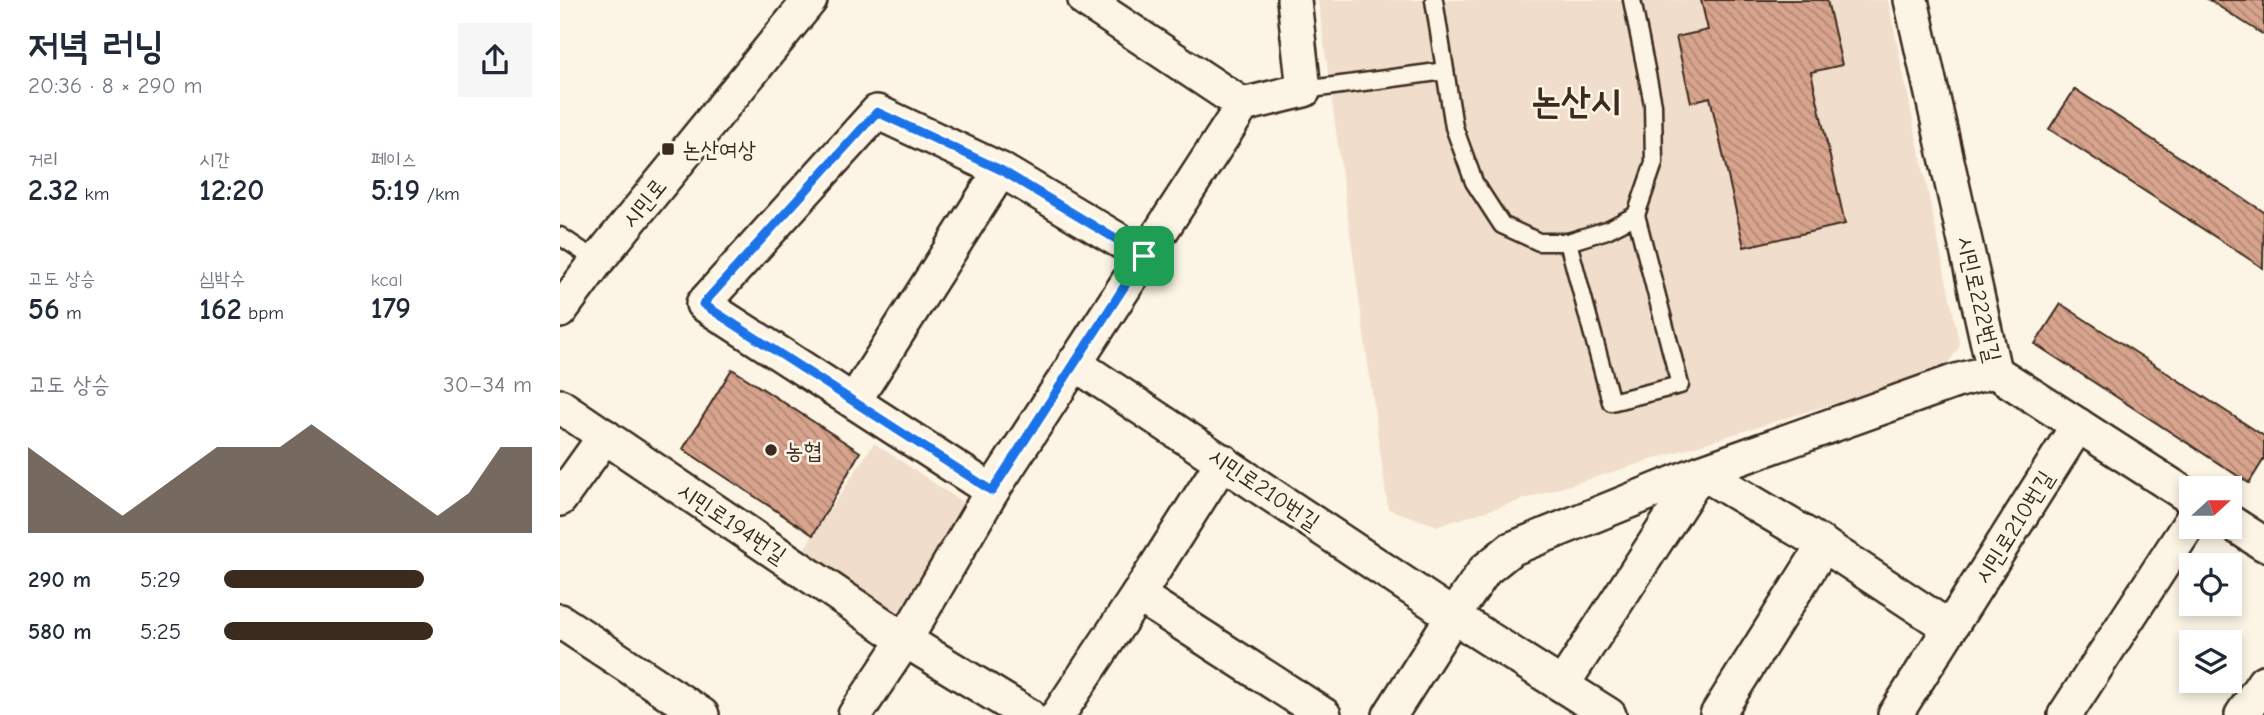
<!DOCTYPE html>
<html lang="ko">
<meta charset="utf-8">
<style>
:root{--surface:#fff;--page:#f6f6f7;--text:#1f2937;--muted:#747a83;--accent:#3b2a1e}
body{margin:0;font-family:"Comic Neue","Poor Story",sans-serif;background:var(--page);color:var(--text);height:100vh;display:flex;flex-direction:column;font-size:26px;white-space:nowrap}
*{box-sizing:border-box;margin:0}
p{font-size:23px;color:var(--muted)}
.icon{flex:none;width:38px;height:38px;fill:none;stroke:currentColor;stroke-width:2;stroke-linecap:round;stroke-linejoin:round}
.map{position:relative;flex:1;overflow:hidden}
.side{display:flex;flex-direction:column;background:var(--surface);width:560px}
.side>*{flex:none}
.needle{width:46px;rotate:69deg}
.controls{position:absolute;left:1619px;top:476px;display:grid;gap:14px}
.controls a{display:grid;place-items:center;width:63px;height:63px;border-radius:0px;background:var(--surface);box-shadow:0 4px 10px #0003;font-size:35px}
.pin{position:absolute;display:grid;place-items:center;width:60px;height:60px;color:#fff;margin:-30px;border-radius:14px;box-shadow:0 4px 10px #0006}
.round{display:grid;place-items:center;flex:none;width:74px;height:74px;border-radius:0px;background:var(--page)}
.head{display:flex;align-items:center;justify-content:space-between;height:119px;padding:0 28px}
h1{font-size:38px;font-weight:700;line-height:52px}
.stats{display:grid;grid-template-columns:repeat(3,1fr);gap:10px;height:119px;padding:7px 28px}
.stats div{display:grid;align-content:center}
.stats b{font-size:30px;font-weight:700}
.stats small{font-size:19px;font-weight:400}
.stats p{font-size:19px}
.chart{height:196px;padding:14px 28px}
.chart p{display:flex;justify-content:space-between}
.chart svg{width:100%;height:126px;margin-top:7px;fill:var(--accent);opacity:.7}
ul{padding:0 28px;list-style:none;font-size:23px}
li{display:grid;grid-template-columns:112px 84px 1fr;align-items:center;height:52px}
li i{height:18px;border-radius:9px;background:var(--accent)}
main{display:flex;flex:1;min-height:0}
.map>svg:first-child{display:block}
</style>
<main>
<section class="side">
<div class="head"><div><h1>저녁 러닝</h1><p>20:36 · 8 × 290 m</p></div><a class="round"><svg class="icon" aria-label="share" viewBox="0 0 24 24"><path d="M12 15V3M7 8l5-5 5 5M5 13v7h14v-7"/></svg></a></div>
<div class="stats">
<div><p>거리</p><b>2.32<small> km</small></b></div>
<div><p>시간</p><b>12:20</b></div>
<div><p>페이스</p><b>5:19<small> /km</small></b></div>
</div>
<div class="stats">
<div><p>고도 상승</p><b>56<small> m</small></b></div>
<div><p>심박수</p><b>162<small> bpm</small></b></div>
<div><p>kcal</p><b>179</b></div>
</div>
<div class="chart"><p><span>고도 상승</span>30–34 m</p>
<svg viewBox="0 0 160 44" preserveAspectRatio="none"><path d="M0 44V14L10 22L20 30L30 38L40 30L50 22L60 14L70 14L80 14L90 6L100 14L110 22L120 30L130 38L140 30L150 14L160 14V44z"/></svg>
</div>
<ul>
<li><b>290 m</b>5:29<i style="width:65%"></i></li>
<li><b>580 m</b>5:25<i style="width:68%"></i></li>
</ul>
</section>
<div class="map">
<svg width="1704" height="715" viewBox="0 0 1704 715">
<defs>
<pattern id="building-back-hatch" width="6" height="6" patternUnits="userSpaceOnUse" patternTransform="scale(1.75)"><rect width="6" height="6" fill="#d8a48d"/><path d="M-1 5l2 2M0 0l6 6M5-1l2 2" fill="none" stroke="#b08673"/></pattern>
</defs>
<rect width="100%" height="100%" fill="#fcf5e5"/>
<filter id="ink" filterUnits="userSpaceOnUse"><feTurbulence type="fractalNoise" baseFrequency=".0143" numOctaves="2"/><feDisplacementMap in="SourceGraphic" scale="14" xChannelSelector="R" yChannelSelector="G"/><feConvolveMatrix kernelMatrix="1 2 1 2 8 2 1 2 1" color-interpolation-filters="sRGB"/></filter>
<g filter="url(#ink)">
<g fill="#f1ddcb">
<polygon points="758,0 1328,0 1400,346 1384,369 878,526 828,509"/>
<polygon points="314,443 416,511 342,623 240,555"/>
</g>
<g fill="url(#building-back-hatch)" stroke="#3b2a1e" stroke-width="2">
<polygon points="1141,0 1267,0 1282,65 1251,72 1285,224 1184,247 1150,97 1131,102 1116,37 1148,30"/>
<polygon points="1649,0 1704,0 1704,35"/>
<polygon points="1515,89 1704,212 1703,268 1489,129"/>
<polygon points="1501,304 1704,436 1704,459 1689,483 1475,344"/>
<polygon points="172,369 300,452 253,535 123,449"/>
</g>
<g fill="none" stroke-linecap="round" stroke-linejoin="round">
<g stroke="#3b2a1e" stroke-width="21">
<g id="service">
<polyline points="874,0 894,127 914,182 942,225 979,242 1008,242 1047,230 1076,215 1094,163 1093,104 1072,0"/>
<polyline points="744,90 885,71"/>
<polyline points="0,236 37,261"/>
<polyline points="1008,242 1051,402 1120,385 1076,215"/>
</g>
</g>
<g stroke="#3b2a1e" stroke-width="38">
<g id="minor">
<polyline points="525,0 683,105"/>
<polyline points="1351,0 1434,371 1631,498"/>
<polyline points="0,311 37,261 250,0"/>
<polyline points="514,363 893,616 1049,715"/>
<polyline points="294,401 441,170"/>
<polyline points="0,406 345,640 468,715"/>
<polyline points="432,491 143,304 317,112 441,170 585,256"/>
<polyline points="0,499 45,436"/>
<polyline points="1670,522 1704,544"/>
<polyline points="578,595 663,461"/>
<polyline points="0,621 142,715"/>
<polyline points="1003,684 1141,472 1264,545 1390,628"/>
<polyline points="295,715 345,640 432,491 683,105 744,90 734,0"/>
<polyline points="498,715 578,595 764,715"/>
<polyline points="830,715 893,616 925,570 951,549 1141,472 1396,381 1434,371"/>
<polyline points="1157,715 1264,545"/>
<polyline points="1335,715 1518,425"/>
<polyline points="1505,715 1631,521"/>
<polyline points="1682,715 1704,682"/>
</g>
</g>
<use href="#service" stroke="#fcf5e5" stroke-width="16"/>
<use href="#minor" stroke="#fcf5e5" stroke-width="33"/>
</g>
</g>
<g fill="none" stroke-linecap="round" stroke-linejoin="round" filter="url(#ink)">
<g stroke="#fff" stroke-width="14">
<polygon id="route" points="317,112 441,170 584,256 432,491 143,304"/>
</g>
<use href="#route" stroke="#1a73e8" stroke-width="9"/>
</g>
<g fill="#3b2a1e" stroke="#fcf5e5" stroke-width="2.5">
<rect x="101" y="142" width="14" height="14" rx="3.5"/>
<circle cx="211" cy="450" r="7"/>
</g>
<g text-anchor="middle" dominant-baseline="central" stroke-width="5" stroke-linejoin="round" paint-order="stroke">
<g font-size="23" fill="#3b2a1e" stroke="#fcf5e5" text-anchor="start">
<text x="122" y="149">논산여상</text>
<text x="225" y="450">농협</text>
</g>
<g font-size="23" fill="#3b2a1e" stroke="#fcf5e5">
<text transform="translate(84 203) rotate(-51)">시민로</text>
<text transform="translate(1419 299) rotate(77)">시민로222번길</text>
<text transform="translate(704 489) rotate(34)">시민로210번길</text>
<text transform="translate(172 523) rotate(34)">시민로194번길</text>
<text transform="translate(1454 527) rotate(-58)">시민로210번길</text>
</g>
<g font-size="37" font-weight="bold" fill="#3b2a1e" stroke="#fcf5e5">
<text x="1016" y="101">논산시</text>
</g>
</g>
</svg>
<div class="controls">
<a><svg class="needle" viewBox="-14 -14 28 28"><path d="M0-13l5 13h-10z" fill="#e53935"/><path d="M0 13l5-13h-10z" fill="#747a83"/></svg></a>
<a><svg class="icon" aria-label="locate" viewBox="0 0 24 24"><circle cx="12" cy="12" r="6"/><path d="M12 2v4M12 18v4M2 12h4M18 12h4"/></svg></a>
<a><svg class="icon" aria-label="layers" viewBox="0 0 24 24"><path d="M12 4l9 5-9 5-9-5zM3 14l9 5 9-5"/></svg></a>
</div>
<div class="pin" style="left:584px;top:256px;background:#1e9e55"><svg class="icon" aria-label="arrive" viewBox="0 0 24 24"><path d="M6 21V4h12l-3 4 3 4H6"/></svg></div>
</div>
</main>
